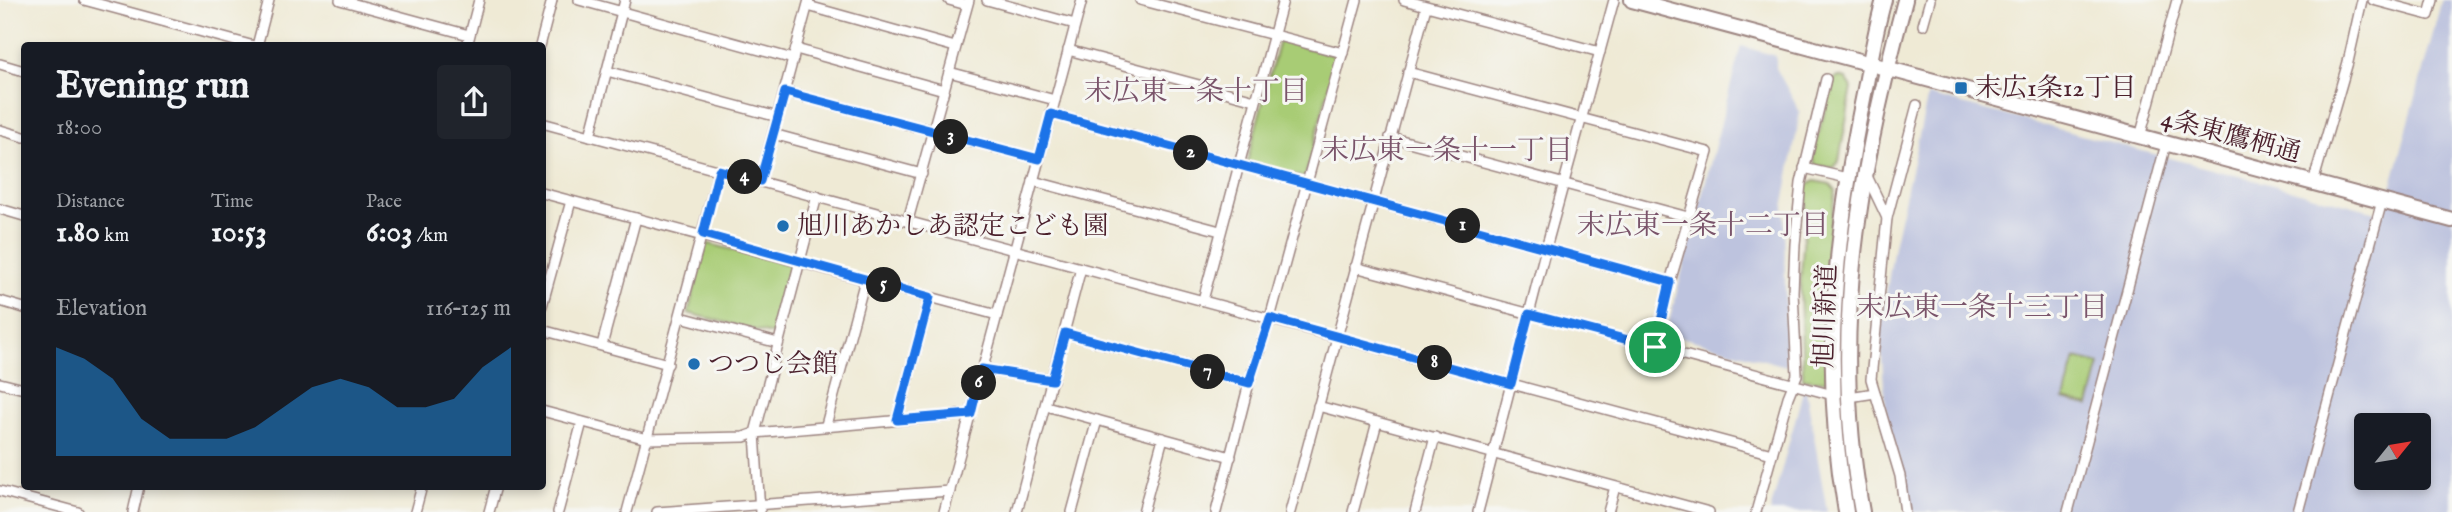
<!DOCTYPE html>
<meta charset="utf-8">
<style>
:root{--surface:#171b24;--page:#20242c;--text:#f1f3f6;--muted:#9ea1a6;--accent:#1f6fb2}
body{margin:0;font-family:"IM FELL English","Noto Serif JP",serif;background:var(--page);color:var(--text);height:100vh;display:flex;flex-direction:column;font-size:26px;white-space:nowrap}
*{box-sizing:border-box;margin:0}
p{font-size:23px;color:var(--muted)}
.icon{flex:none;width:38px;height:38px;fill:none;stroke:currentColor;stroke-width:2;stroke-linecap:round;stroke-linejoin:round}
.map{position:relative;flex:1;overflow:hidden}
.panel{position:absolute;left:21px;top:42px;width:525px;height:448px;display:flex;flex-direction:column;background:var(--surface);border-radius:7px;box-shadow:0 4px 10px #0003}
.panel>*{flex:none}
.needle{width:46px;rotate:60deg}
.fabs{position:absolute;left:2354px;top:413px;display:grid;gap:14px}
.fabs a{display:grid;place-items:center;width:77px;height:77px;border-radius:7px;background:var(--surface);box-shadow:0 4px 10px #0003;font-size:35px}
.pin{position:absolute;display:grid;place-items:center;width:60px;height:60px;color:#fff;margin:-30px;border:4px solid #fff;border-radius:50%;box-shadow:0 2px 7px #0007}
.km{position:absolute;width:35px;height:35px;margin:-18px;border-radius:50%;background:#222;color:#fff;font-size:19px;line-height:35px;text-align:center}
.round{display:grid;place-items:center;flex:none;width:74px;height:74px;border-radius:7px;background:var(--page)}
.head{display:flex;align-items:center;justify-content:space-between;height:119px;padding:0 35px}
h1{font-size:38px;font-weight:700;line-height:52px}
.metrics{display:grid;grid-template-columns:repeat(3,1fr);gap:10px;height:119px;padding:7px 35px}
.metrics div{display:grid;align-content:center}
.metrics b{font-size:30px;font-weight:700}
.metrics small{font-size:19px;font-weight:400}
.metrics p{font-size:19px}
.chart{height:196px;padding:14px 35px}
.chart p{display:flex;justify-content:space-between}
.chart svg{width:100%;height:126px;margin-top:7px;fill:var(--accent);opacity:.7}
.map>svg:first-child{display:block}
</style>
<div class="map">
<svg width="2452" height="512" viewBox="0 0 2452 512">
<rect width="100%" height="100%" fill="#f6f6f2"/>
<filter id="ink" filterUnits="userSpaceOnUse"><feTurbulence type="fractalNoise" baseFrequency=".0143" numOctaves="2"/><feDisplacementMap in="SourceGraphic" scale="14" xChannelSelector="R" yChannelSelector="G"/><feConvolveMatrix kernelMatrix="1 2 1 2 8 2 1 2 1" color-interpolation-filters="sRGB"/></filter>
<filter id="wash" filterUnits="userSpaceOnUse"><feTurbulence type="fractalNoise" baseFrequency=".00686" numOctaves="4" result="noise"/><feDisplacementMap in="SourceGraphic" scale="28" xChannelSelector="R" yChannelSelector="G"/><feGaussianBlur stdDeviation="1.57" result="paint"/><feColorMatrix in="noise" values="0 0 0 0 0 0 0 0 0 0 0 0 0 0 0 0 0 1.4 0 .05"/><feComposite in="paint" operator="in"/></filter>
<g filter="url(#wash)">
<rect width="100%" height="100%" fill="#efead5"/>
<g fill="#bdc3de" fill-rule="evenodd">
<path d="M2442,0H2452V512H1913L1886,412L1880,331L1894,246L1928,95L2384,214ZM2366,425H2418V478H2366Z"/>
<polygon points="1741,46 1776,56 1776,68 1800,112 1784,204 1786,366 1666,333"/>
<polygon points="1805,384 1827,512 1770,512"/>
</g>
<g fill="#a8cc75" stroke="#797650" stroke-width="2">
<polygon points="1279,40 1337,56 1305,178 1247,162"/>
<polygon points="1838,77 1846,79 1852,88 1839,161 1833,168 1816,165 1813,158 1832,81"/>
<polygon points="1814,181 1830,184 1835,190 1825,281 1827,381 1803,379 1800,291 1807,186"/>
<polygon points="706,243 792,265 774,335 688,313"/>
<polygon points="2075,358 2100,364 2089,406 2064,399"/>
</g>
</g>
<g filter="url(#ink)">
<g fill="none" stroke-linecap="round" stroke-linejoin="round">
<g stroke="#9c8480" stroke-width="12">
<g id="minor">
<polyline points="84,0 254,46"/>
<polyline points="340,0 469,35"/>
<polyline points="579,0 793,59"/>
<polyline points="949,0 967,5"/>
<polyline points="987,0 1075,24"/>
<polyline points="1140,0 1343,53"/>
<polyline points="1404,0 1600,52"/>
<polyline points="2373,0 2429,15 2433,0"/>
<polyline points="808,6 955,47"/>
<polyline points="1923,25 1930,0"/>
<polyline points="257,46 269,0"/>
<polyline points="467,46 479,0"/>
<polyline points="540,46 552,0"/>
<polyline points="796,49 944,90"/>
<polyline points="1068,50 1255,100"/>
<polyline points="0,64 24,71"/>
<polyline points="607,71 778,117"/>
<polyline points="949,72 1055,100"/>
<polyline points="1408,72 1708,152 1670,282 1655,347"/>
<polyline points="785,92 1039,159"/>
<polyline points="1051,114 1670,282"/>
<polyline points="542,123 1772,454"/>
<polyline points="0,130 24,137"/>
<polyline points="773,134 922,174"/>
<polyline points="590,136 625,0"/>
<polyline points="1390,137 1688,217"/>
<polyline points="2140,137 2177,0"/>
<polyline points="1804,168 1847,178"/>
<polyline points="1867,176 1887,218"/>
<polyline points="760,181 809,0"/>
<polyline points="1033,181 1220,231"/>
<polyline points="2313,183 2348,62 2362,0"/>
<polyline points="542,193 997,315"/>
<polyline points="0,209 24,216"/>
<polyline points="908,220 969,0"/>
<polyline points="1355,267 1833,395"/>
<polyline points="1203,300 1283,0"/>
<polyline points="0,301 24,308"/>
<polyline points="542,306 571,201"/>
<polyline points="681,317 778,343"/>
<polyline points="542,330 668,364"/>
<polyline points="1064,333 1249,383"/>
<polyline points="602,345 636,218"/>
<polyline points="982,369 1053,380"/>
<polyline points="0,383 24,389"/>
<polyline points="1849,397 1875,393"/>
<polyline points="1046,406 1231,457"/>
<polyline points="1318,406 1709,512"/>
<polyline points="542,411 647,439 744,437 755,433 971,414"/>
<polyline points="897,420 930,297"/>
<polyline points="826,425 865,280"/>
<polyline points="0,491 78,512"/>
<polyline points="133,512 139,486"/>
<polyline points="415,512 422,486"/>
<polyline points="489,512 496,486"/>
<polyline points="558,512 582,422"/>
<polyline points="627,512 719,170"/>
<polyline points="657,512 950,491"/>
<polyline points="760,512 755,433 817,196"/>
<polyline points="944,512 1082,0"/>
<polyline points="1017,512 1081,268"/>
<polyline points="1072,512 1097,420"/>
<polyline points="1143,512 1163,438"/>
<polyline points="1216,512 1249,383 1270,318 1357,0"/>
<polyline points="1290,512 1426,7"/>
<polyline points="1353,512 1377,422"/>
<polyline points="1415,512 1435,437"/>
<polyline points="1478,512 1546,248 1614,0"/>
<polyline points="1608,512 1615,487"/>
<polyline points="1756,512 1788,397 1797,375 1793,292 1795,244 1801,183 1826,79"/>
<polyline points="1905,512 1900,476 1871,379 1887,218 1917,105"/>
<polyline points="2068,512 2166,144"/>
<polyline points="2298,512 2382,201"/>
</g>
</g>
<g stroke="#9c8480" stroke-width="18">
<g id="highway">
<polyline points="1632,0 2452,220"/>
<path d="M1846,512C1821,372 1834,243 1862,104C1869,70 1874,34 1884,0"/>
<path d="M1862,512C1829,336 1859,171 1905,0"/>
</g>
</g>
<use href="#minor" stroke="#fff" stroke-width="9"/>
<use href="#highway" stroke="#fff" stroke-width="14"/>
</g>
</g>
<g fill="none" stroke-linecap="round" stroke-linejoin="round" filter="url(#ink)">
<g stroke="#fff" stroke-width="14">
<polygon id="route" points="785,92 1039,159 1051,114 1670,282 1655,347 1529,314 1511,384 1270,318 1249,383 1065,333 1052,380 982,369 971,414 897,420 930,297 703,234 719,170 760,181"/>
</g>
<use href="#route" stroke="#1a73e8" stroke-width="9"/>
</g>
<g fill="#1f6fb2" stroke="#f6f6f2" stroke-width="2.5">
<rect x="1954" y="81" width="14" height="14" rx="3.5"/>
<circle cx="783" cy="226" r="7"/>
<circle cx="694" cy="364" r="7"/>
</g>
<g text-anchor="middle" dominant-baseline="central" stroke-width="6" stroke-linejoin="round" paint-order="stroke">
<g font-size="26" fill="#4a1f2b" stroke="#f6f6f2" text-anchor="start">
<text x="1975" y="88">末広1条12丁目</text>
<text x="797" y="226">旭川あかしあ認定こども園</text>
<text x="708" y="364">つつじ会館</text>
</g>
<g font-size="26" fill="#4a1f2b" stroke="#f6f6f2">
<text transform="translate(2231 136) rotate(15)">4条東鷹栖通</text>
<text transform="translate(1826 316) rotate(-88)">旭川新道</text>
</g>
<g font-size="28" fill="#7a546a" stroke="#f6f6f2">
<text x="1196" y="92">末広東一条十丁目</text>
<text x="1447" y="151">末広東一条十一丁目</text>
<text x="1703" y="226">末広東一条十二丁目</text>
<text x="1982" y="308">末広東一条十三丁目</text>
</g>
</g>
</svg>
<div class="fabs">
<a><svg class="needle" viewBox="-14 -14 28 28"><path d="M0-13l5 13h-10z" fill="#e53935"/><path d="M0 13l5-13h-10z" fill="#9ea1a6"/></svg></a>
</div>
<div class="pin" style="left:1655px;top:347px;background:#1e9e55"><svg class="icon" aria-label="arrive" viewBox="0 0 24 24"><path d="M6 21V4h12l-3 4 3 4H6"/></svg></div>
<b class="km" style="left:1463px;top:226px">1</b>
<b class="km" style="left:1191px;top:153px">2</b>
<b class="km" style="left:951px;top:137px">3</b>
<b class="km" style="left:745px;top:177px">4</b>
<b class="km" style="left:884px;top:285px">5</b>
<b class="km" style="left:979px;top:383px">6</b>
<b class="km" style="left:1208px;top:372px">7</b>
<b class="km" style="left:1435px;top:363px">8</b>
<section class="panel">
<div class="head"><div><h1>Evening run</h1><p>18:00</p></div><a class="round"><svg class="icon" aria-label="share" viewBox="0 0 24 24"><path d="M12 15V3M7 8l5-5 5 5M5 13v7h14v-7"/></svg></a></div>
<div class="metrics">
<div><p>Distance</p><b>1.80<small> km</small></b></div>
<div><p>Time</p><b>10:53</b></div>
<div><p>Pace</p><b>6:03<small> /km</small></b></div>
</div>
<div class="chart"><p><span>Elevation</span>116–125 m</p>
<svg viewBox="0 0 160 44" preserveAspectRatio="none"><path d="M0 44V6L10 10L20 17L30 31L40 38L50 38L60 38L70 34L80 27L90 20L100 17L110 20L120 27L130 27L140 24L150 13L160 6V44z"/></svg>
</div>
</section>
</div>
